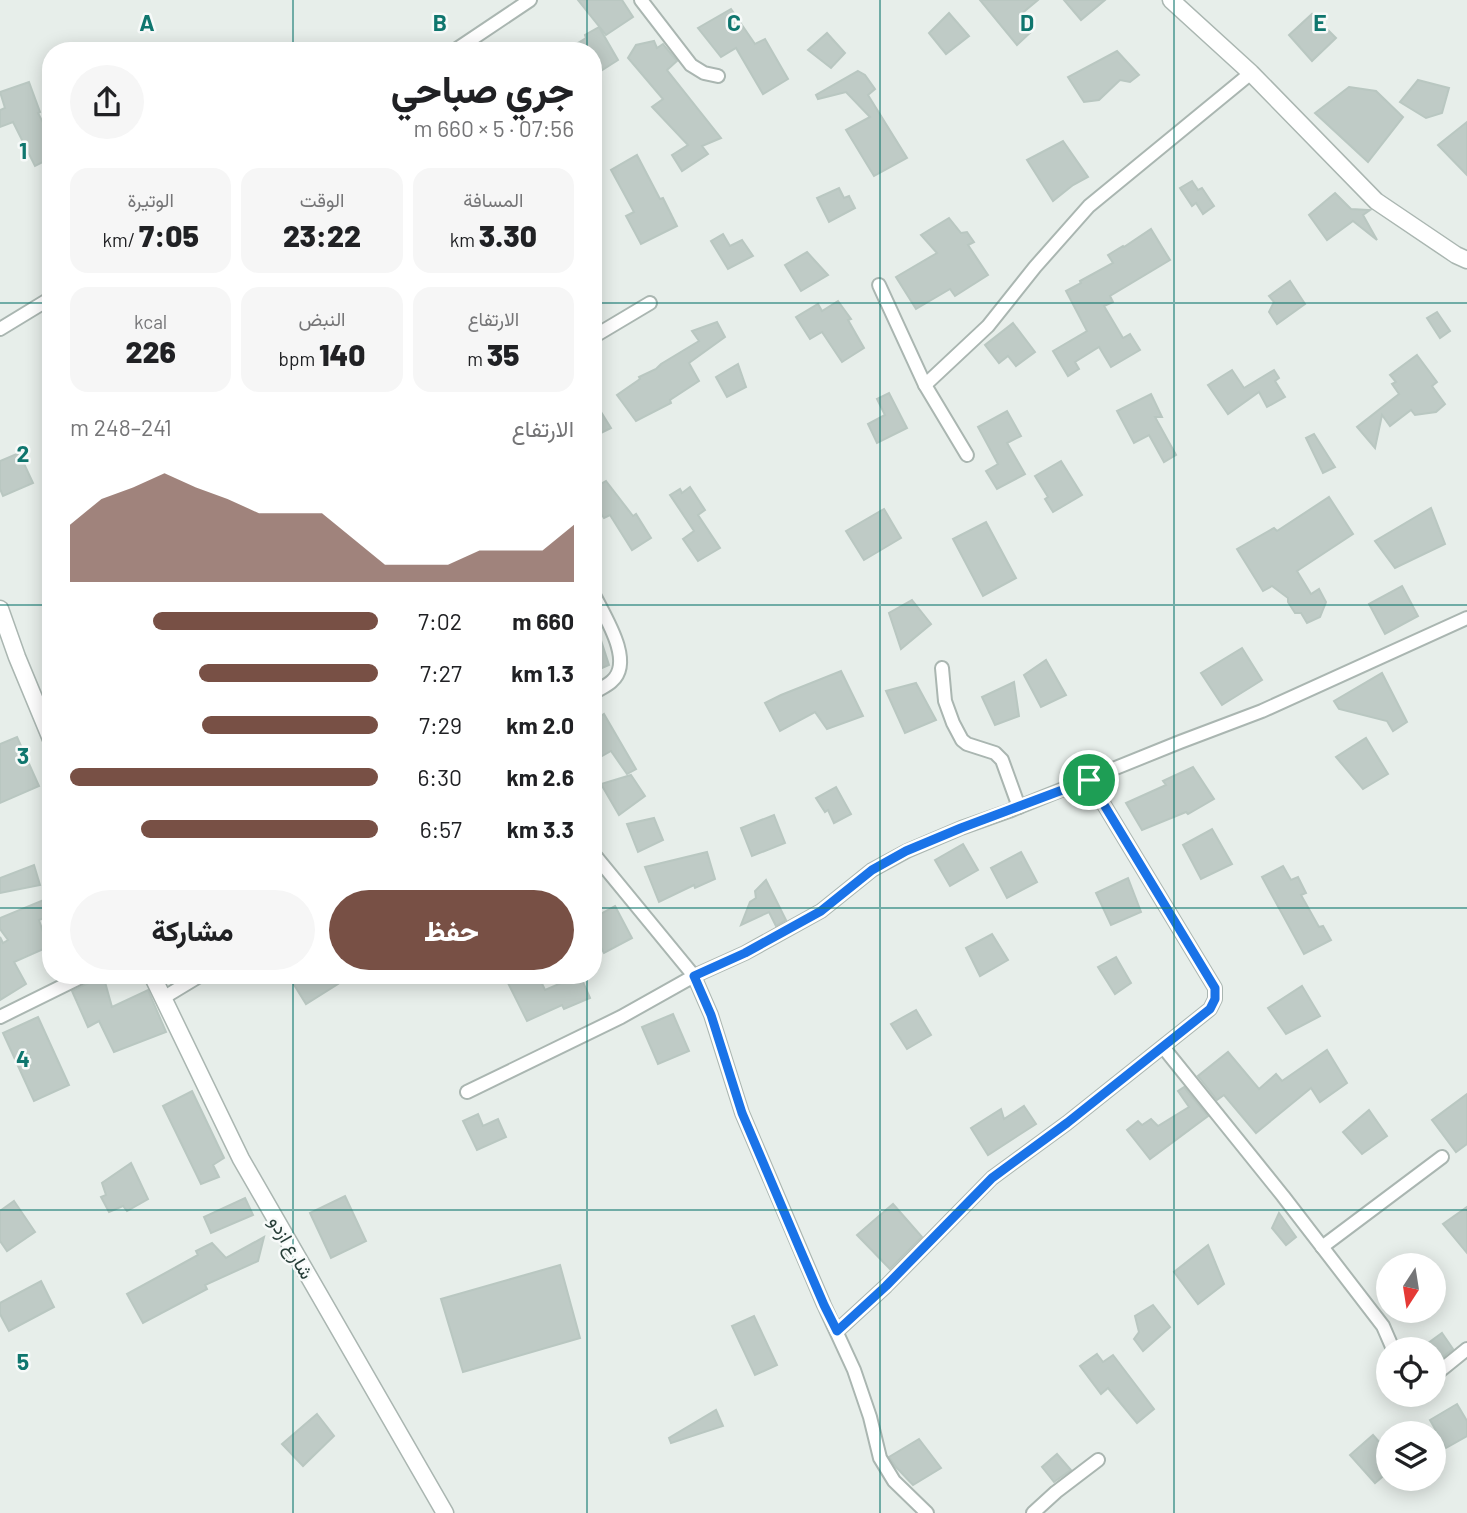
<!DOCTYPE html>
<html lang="ar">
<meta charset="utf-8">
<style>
:root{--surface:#fff;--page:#f6f6f6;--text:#202124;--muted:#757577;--accent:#785045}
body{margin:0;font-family:Barlow,Vazirmatn,sans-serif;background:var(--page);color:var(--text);direction:rtl;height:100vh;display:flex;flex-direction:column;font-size:26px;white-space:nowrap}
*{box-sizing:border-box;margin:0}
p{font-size:23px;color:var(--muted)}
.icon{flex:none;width:38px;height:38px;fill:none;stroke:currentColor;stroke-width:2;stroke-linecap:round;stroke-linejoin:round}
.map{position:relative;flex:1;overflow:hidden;direction:ltr}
.panel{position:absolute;left:42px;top:42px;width:560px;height:942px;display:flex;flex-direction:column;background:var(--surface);border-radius:28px;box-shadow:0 4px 18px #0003;direction:rtl}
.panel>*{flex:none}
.needle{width:46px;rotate:192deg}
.tools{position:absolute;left:1376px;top:1253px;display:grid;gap:14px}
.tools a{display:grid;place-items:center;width:70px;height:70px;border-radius:50%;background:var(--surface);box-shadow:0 4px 18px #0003;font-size:35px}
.pin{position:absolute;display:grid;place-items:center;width:60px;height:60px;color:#fff;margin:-30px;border:4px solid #fff;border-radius:50%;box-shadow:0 2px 7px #0007}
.round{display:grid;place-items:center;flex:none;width:74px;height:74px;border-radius:37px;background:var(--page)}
.summary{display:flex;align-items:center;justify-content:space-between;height:119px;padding:0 28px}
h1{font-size:38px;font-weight:800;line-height:52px}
.stats{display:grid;grid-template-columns:repeat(3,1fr);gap:10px;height:119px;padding:7px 28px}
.stats div{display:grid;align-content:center;border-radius:18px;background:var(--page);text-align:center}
.stats b{font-size:30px;font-weight:800}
.stats small{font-size:19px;font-weight:400}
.stats p{font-size:19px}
.chart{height:196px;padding:14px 28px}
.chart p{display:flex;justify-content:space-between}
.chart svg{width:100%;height:126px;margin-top:7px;fill:var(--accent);opacity:.7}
.button{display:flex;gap:14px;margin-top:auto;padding:14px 28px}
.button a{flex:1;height:80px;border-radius:42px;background:var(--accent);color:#fff;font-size:28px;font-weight:800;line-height:80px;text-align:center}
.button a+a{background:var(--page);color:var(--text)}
ul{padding:0 28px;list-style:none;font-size:23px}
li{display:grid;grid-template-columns:112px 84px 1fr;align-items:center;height:52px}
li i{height:18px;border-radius:9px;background:var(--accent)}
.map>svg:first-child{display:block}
</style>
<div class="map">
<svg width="1467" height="1513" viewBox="0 0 1467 1513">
<rect width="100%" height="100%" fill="#e7eeea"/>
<g fill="#bfcbc6" stroke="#b9c7c1" stroke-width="2">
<polygon points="578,0 622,0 633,17 606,35"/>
<polygon points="980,0 1038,0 1020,15 1032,31 1017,45"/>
<polygon points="1064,0 1105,0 1081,20"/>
<polygon points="731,9 755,44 765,39 788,79 763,94 736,48 721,57 698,28"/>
<polygon points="949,13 969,36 946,54 929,33"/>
<polygon points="1312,14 1336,38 1312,61 1289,35"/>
<polygon points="599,27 618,60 593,76 593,51 565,51 586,38 585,35"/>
<polygon points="827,33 845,53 831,68 808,50"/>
<polygon points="654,41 657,48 663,44 677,61 667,70 721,138 702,146 708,154 682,171 672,155 688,145 652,107 663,99 628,58 636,45"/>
<polygon points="1117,51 1139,75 1130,82 1120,80 1099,100 1084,102 1068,77"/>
<polygon points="858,71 865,75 875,89 868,95 907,158 874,176 846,130 870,117 846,92 818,99 816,95"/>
<polygon points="1418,80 1449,88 1442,113 1426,118 1400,102"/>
<polygon points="29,82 40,112 38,113 51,138 51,158 35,166 13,122 0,127 0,110 5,108 0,92"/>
<polygon points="1349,87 1376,91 1403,117 1368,162 1315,113"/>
<polygon points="1467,122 1467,175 1438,145"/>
<polygon points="1063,141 1088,177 1073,185 1053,201 1027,160"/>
<polygon points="637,155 660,199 663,198 677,226 641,244 626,216 634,212 611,170"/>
<polygon points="1192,181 1198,190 1202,188 1214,206 1203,214 1196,203 1192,206 1180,188"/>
<polygon points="839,188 844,198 849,196 855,208 829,222 817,198"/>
<polygon points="1335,193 1351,209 1370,210 1363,215 1377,240 1353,221 1327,240 1309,215"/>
<polygon points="949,218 961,233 967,232 974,242 968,245 988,275 955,296 950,289 916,309 896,277 937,253 921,235"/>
<polygon points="1151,229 1170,260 1110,296 1113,302 1104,306 1123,338 1130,334 1140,350 1111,367 1099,347 1075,362 1079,369 1068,376 1053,351 1087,331 1066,291 1081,283 1080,281 1113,263 1108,255 1123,246 1124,247"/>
<polygon points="723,234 730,246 742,240 753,256 728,269 711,241"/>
<polygon points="807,252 828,275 801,291 785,265"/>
<polygon points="1290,281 1305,304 1277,324 1269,312 1274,302 1269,296"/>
<polygon points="838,301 851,319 848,320 864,348 842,362 822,332 810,339 796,317 818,304 822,311"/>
<polygon points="1437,312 1450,331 1440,338 1427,318"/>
<polygon points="717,322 725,337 689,363 699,381 670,400 671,403 636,421 617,395 640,379 639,377 656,369 661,364 699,341 692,331"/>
<polygon points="1013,323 1035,352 1016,366 1008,356 999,363 985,345"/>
<polygon points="1417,355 1437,382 1432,386 1445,404 1436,412 1415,415 1411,410 1390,426 1382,415 1375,448 1357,427 1399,394 1392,384 1396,382 1390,375"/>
<polygon points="738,364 746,387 727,397 716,377"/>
<polygon points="1232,370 1244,388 1274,370 1279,378 1275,381 1285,397 1267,407 1259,392 1228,414 1208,385"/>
<polygon points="889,393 907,428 877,443 868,424 885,415 877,399"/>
<polygon points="1151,394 1162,417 1155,417 1176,455 1164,462 1149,435 1134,443 1117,411"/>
<polygon points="593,399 611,428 593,437"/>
<polygon points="1007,411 1021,436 1007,443 1025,474 997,489 986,471 998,464 978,427"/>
<polygon points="1314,434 1335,467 1323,473 1306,438"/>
<polygon points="19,453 33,483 3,496 0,489 0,461"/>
<polygon points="1061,461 1082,495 1053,512 1045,499 1048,497 1035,476"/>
<polygon points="606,481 633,516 636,514 651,538 632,550 610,515 604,518 593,502 593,488"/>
<polygon points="690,487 705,510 698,515 720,548 698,561 683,539 694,531 670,495 680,489 682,493"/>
<polygon points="1329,497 1353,534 1297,571 1311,594 1319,589 1326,602 1320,617 1307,623 1301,613 1295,613 1288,602 1288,598 1272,586 1263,591 1237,549 1274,528 1277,531"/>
<polygon points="1431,508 1445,544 1395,568 1375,541"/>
<polygon points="884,509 901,538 864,560 846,531"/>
<polygon points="986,522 1016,578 983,596 953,539"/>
<polygon points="1402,586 1418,616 1385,634 1369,604"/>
<polygon points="912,600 931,624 901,649 889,613"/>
<polygon points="593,625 596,625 609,665 593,672"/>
<polygon points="1242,648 1262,680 1222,705 1201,673"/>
<polygon points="1046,660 1066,695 1041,707 1024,675"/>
<polygon points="841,671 863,716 827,729 815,712 780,731 765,703 781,695"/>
<polygon points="1382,673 1407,722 1393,731 1387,721 1339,709 1334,701"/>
<polygon points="1014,682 1019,716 995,725 982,697"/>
<polygon points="916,683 936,720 905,733 886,691"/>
<polygon points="604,714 636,769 627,774 611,751 593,761 593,721"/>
<polygon points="17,737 39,786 0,803 0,744"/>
<polygon points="1366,738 1388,774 1363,789 1336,757"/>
<polygon points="1193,767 1214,799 1188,814 1186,812 1142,830 1126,803 1166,785 1163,781"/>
<polygon points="631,775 645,796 619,815 601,784"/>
<polygon points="836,787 851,814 834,823 828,810 825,812 816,798"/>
<polygon points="774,815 785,843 752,856 741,828"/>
<polygon points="654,818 663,840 638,852 627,824"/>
<polygon points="1212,829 1232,864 1201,879 1183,845"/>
<polygon points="963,844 978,870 950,886 935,860"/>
<polygon points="707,852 715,879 695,888 694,885 659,902 645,867"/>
<polygon points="1021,852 1037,882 1007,898 991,868"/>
<polygon points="34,865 40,885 0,893 0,878"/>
<polygon points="1283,866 1291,880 1298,877 1306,893 1301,895 1319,927 1323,926 1331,940 1304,954 1262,877"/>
<polygon points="1128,878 1141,912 1111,925 1096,893"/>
<polygon points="766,880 786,920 776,926 769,912 741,925 750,902 756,898 755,891"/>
<polygon points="51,897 51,915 39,920 48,947 14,962 26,984 0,1000 0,937 3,943 8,940 0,929 0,918"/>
<polygon points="615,906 632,938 604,953 593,933 593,918"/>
<polygon points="992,934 1008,960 980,976 966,948"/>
<polygon points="1116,957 1131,983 1115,994 1098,967"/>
<polygon points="98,975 103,975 112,1007 148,990 166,1032 114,1052 99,1021 88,1027 72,991 89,983"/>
<polygon points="288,975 332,975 338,984 306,1004"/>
<polygon points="520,975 538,975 545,990 580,975 590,998 564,1009 562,1005 527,1021 507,981"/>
<polygon points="1302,986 1320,1016 1286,1034 1268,1008"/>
<polygon points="916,1010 931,1035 907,1049 891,1024"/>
<polygon points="673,1014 689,1051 658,1064 642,1027"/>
<polygon points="38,1017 69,1085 34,1101 3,1033"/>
<polygon points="1327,1050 1347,1083 1320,1102 1311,1088 1256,1133 1224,1095 1217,1100 1198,1076 1228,1052 1259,1089 1276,1074 1282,1081"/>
<polygon points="1184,1087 1208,1116 1150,1159 1127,1130 1138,1121 1142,1125 1151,1119 1158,1126 1189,1107 1178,1091"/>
<polygon points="192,1091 224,1158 213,1165 219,1177 201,1184 163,1106"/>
<polygon points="1467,1094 1467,1144 1456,1152 1432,1120"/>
<polygon points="1024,1106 1036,1124 988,1155 971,1128 1001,1109 1004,1119"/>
<polygon points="1369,1110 1387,1136 1362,1154 1343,1132"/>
<polygon points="478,1114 483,1126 498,1119 506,1137 477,1150 463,1121"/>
<polygon points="131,1163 148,1199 127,1211 123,1206 109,1212 101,1197 106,1195 102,1183"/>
<polygon points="345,1196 366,1241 331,1258 310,1213"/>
<polygon points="245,1198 253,1215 211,1233 204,1217"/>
<polygon points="14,1201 35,1232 7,1251 0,1241 0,1211"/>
<polygon points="893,1204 922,1237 890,1269 857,1235"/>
<polygon points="1467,1207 1467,1253 1443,1224"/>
<polygon points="1279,1213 1296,1237 1286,1245 1272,1228"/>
<polygon points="264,1237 258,1261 205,1285 207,1289 143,1323 127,1294 198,1255 196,1251 212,1243 226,1258"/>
<polygon points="1208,1245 1224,1284 1198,1304 1174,1272"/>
<polygon points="560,1265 580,1338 463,1372 441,1299"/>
<polygon points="41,1281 54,1307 9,1331 0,1314 0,1303"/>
<polygon points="1153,1305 1170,1327 1143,1351 1134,1339 1139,1332 1135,1316"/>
<polygon points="754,1316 777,1365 755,1375 732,1326"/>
<polygon points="1442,1333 1453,1349 1433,1365 1433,1349 1420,1349"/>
<polygon points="1097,1354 1103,1362 1113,1355 1154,1409 1137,1423 1108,1388 1101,1394 1080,1366"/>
<polygon points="1457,1404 1467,1421 1467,1436 1446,1448 1430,1420"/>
<polygon points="716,1410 723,1426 671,1443 669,1438"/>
<polygon points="317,1414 334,1436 303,1466 282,1444"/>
<polygon points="1373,1435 1388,1452 1388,1472 1375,1483 1350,1455"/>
<polygon points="919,1439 941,1468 913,1485 896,1467 889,1457"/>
<polygon points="1057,1454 1071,1470 1054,1482 1042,1467"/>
</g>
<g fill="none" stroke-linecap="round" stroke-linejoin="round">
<g stroke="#aab6b1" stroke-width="16">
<g id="minor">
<polyline points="641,0 691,65 704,73 718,76"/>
<polyline points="454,51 530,0"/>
<polyline points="879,285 925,385 967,455"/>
<polyline points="0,329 51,298"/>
<polyline points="593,337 650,303"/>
<polyline points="925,385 988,326 1035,267 1089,206 1251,73"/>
<path d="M593,593C603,614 635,661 612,681C607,686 599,689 593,693"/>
<polyline points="942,668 945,701 953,723 962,740 967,744 995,753 1002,760 1019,807"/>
<polyline points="593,853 694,976 711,1015 742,1113 824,1305 854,1370 870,1417 880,1458 894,1481 927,1513"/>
<polyline points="163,998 201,975"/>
<polyline points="0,1017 85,975"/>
<polyline points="1163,1047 1283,1196 1383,1326 1393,1349"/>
<polyline points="467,1092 621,1017 694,976 745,953 821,911 872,870 907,851 961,828 1009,811 1180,742 1262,711 1467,618"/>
<polyline points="1322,1247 1442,1157"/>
<polyline points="837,1331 886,1286 992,1178 1067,1123 1210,1009 1215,999 1215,988 1089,780"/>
<polyline points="1433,1374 1436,1374 1467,1349"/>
<polyline points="1033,1513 1056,1492 1098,1460"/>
</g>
</g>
<g stroke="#aab6b1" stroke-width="19">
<g id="tertiary">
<polyline points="1171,0 1251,73 1376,201 1456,255 1467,260"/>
<polyline points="0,609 17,657 51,739"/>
<polyline points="152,975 241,1159 445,1513"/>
</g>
</g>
<use href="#minor" stroke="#fff" stroke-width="12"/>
<use href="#tertiary" stroke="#fff" stroke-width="16"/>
</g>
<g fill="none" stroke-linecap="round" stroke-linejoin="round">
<g stroke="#fff" stroke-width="14">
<polygon id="route" points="1089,780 1215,988 1215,999 1210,1009 1067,1123 992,1178 886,1286 837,1331 824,1305 799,1247 742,1113 711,1015 694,976 745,953 821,911 872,870 906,851 961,828"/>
</g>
<use href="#route" stroke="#1a73e8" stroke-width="9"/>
</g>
<path fill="none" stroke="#0f766e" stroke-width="2" stroke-opacity="0.55" d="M293,0V51M587,0V51M880,0V1513M1174,0V1513M0,303H51M593,303H1467M0,605H51M593,605H1467M0,908H51M593,908H1467M293,975V1513M587,975V1513M0,1210H1467"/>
<g text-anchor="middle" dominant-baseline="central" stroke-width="5" stroke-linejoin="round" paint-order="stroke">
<g font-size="19" fill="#273e38" stroke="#f7faf9">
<text transform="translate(292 1247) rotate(60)">شارع ازدو</text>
</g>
</g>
<g font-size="23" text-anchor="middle" font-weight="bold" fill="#0f766e" stroke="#f7faf9" stroke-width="5" stroke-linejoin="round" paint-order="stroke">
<text x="147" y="31">A</text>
<text x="440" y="31">B</text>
<text x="734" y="31">C</text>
<text x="1027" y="31">D</text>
<text x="1320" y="31">E</text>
<text x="23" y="159">1</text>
<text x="23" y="462">2</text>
<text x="23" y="764">3</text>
<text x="23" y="1067">4</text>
<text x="23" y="1370">5</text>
</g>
</svg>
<div class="tools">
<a><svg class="needle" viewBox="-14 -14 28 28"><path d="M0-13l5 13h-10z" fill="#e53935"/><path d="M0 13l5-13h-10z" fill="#757577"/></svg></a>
<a><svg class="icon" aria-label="locate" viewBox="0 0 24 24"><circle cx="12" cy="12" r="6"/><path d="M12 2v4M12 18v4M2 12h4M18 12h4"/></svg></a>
<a><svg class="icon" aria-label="layers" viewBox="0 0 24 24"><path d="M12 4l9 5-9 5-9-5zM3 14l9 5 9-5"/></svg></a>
</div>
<div class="pin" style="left:1089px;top:780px;background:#1e9e55"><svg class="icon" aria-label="arrive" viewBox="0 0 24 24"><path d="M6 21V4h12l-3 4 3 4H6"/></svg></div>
<section class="panel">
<div class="summary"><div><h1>جري صباحي</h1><p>07:56 · 5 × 660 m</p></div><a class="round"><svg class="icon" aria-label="share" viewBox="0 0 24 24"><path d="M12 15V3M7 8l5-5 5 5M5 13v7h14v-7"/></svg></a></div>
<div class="stats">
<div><p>المسافة</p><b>3.30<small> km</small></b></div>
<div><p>الوقت</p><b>23:22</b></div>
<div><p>الوتيرة</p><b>7:05<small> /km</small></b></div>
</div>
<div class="stats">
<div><p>الارتفاع</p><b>35<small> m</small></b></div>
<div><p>النبض</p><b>140<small> bpm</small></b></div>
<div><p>kcal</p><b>226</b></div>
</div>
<div class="chart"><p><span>الارتفاع</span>241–248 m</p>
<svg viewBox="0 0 160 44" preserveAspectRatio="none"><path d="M0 44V24L10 15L20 11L30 6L40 11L50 15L60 20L70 20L80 20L90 29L100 38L110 38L120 38L130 33L140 33L150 33L160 24V44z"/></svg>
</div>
<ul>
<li><b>660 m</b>7:02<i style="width:73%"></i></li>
<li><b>1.3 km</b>7:27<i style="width:58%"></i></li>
<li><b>2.0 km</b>7:29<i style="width:57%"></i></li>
<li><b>2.6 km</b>6:30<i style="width:100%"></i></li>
<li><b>3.3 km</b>6:57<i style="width:77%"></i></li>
</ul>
<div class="button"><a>حفظ</a><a>مشاركة</a></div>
</section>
</div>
